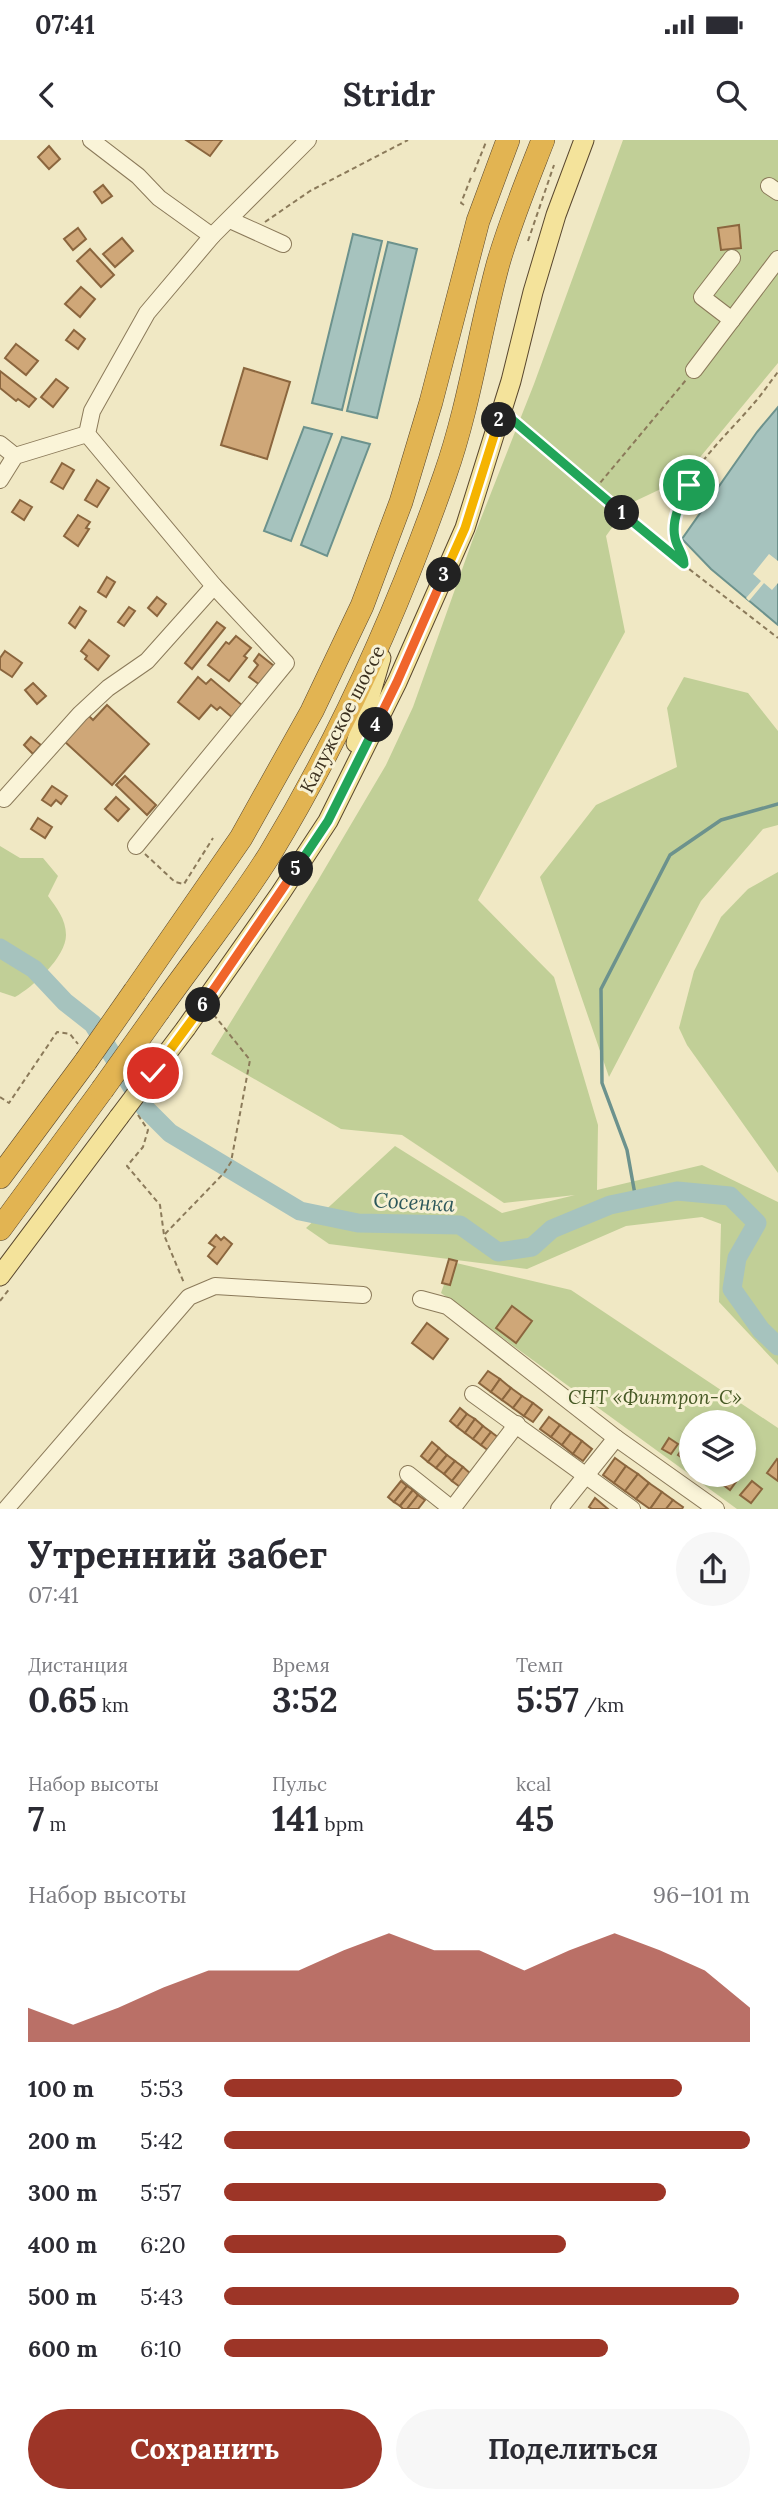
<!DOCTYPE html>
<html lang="ru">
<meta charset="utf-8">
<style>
:root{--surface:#fff;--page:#f7f7f7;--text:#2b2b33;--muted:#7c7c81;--accent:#9d3527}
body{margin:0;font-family:Lora,serif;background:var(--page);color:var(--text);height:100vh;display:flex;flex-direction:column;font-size:26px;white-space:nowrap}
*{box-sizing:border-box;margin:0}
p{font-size:23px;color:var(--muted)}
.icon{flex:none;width:38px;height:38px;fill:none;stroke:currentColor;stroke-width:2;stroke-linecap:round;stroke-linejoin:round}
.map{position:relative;height:1369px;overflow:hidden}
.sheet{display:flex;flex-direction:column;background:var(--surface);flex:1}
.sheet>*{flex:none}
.buttons{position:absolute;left:679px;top:1270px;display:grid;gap:14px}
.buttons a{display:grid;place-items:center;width:77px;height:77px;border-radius:50%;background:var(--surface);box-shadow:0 4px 10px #0003;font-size:35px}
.pin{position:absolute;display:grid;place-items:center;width:60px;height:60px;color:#fff;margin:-30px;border:4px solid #fff;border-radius:50%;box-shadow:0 2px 7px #0007}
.km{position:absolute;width:35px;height:35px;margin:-18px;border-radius:50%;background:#222;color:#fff;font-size:19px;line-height:35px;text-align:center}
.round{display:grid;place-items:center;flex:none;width:74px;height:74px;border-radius:37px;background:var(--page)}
.overview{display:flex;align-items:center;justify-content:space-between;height:119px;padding:0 28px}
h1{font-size:38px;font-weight:700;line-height:52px}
.figures{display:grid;grid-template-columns:repeat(3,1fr);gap:10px;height:119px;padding:7px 28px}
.figures div{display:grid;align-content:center}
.figures b{font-size:35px;font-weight:700}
.figures small{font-size:19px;font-weight:400}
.figures p{font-size:19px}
.chart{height:196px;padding:14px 28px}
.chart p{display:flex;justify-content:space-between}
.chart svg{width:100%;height:126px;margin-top:7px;fill:var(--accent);opacity:.7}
.primary-button{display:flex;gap:14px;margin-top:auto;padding:14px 28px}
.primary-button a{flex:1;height:80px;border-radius:42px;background:var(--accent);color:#fff;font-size:28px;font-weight:700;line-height:80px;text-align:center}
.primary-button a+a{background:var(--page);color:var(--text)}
ul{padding:0 28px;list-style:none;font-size:23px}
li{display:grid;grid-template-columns:112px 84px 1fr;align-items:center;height:52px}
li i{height:18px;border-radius:9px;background:var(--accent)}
.status{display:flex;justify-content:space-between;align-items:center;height:49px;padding:0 35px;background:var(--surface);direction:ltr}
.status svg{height:19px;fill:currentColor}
header{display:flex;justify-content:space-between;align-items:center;height:91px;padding:0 28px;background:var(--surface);font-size:32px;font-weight:700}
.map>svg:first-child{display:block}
</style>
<div class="status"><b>07:41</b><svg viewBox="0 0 49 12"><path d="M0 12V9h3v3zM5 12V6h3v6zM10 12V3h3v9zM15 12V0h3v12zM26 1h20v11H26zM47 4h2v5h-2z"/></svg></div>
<header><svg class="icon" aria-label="back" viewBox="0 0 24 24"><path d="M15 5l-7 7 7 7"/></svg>Stridr<svg class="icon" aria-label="search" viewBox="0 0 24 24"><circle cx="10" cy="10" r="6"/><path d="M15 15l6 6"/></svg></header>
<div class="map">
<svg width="778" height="1369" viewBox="0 0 778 1369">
<rect width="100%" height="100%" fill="#f0e8c4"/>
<g fill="#c1cf97" fill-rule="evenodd">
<polygon points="623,0 778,0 778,223 682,339 629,364 606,396 625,492 478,760 554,837 598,985 597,1050 702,1025 778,1062 778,1225 719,1162 721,1084 702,1077 626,1086 527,1129 329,1104 306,1088 395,1006 502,1073 575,1055 504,1063 402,995 341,989 211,914 317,742 386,625 413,567 474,396 534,244"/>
<polygon points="684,537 748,553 778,591 778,685 763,689 701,761 609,937 540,737 596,665 677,627 667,568"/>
<path d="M0,706L20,718H43L58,736L48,756C56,767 66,779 66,795C66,817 33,847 15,857L0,852Z"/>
<polygon points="778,732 778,1033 687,905 679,888 694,831 721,777 748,749"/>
<path d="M452,1122L571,1150L778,1288V1369H737L441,1153ZM691,1283H744V1335H691Z"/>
</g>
<g fill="#a6c3be" stroke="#6c928d" stroke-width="2">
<polygon points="353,94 382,101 342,270 312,263"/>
<polygon points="388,102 417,109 377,278 347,271"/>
<polygon points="778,267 778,485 711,429 682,399 757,292"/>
<polygon points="304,287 332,294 291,401 264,391"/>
<polygon points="342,297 370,304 327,416 301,405"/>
</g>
<polygon fill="#f0e8c4" points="769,414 778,421 778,443 772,450 764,443 749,461 746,458 761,441 753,434"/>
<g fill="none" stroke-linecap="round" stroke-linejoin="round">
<polyline stroke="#6c928d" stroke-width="3.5" points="636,1060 627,1010 602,943 601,849 670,715 721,680 778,664"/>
<polyline stroke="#a6c3be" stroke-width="19" points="0,808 34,829 65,862 93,884 145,968 170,993 300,1071 358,1083 460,1085 498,1112 532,1107 552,1089 610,1065 677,1051 730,1056 757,1083 737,1118 732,1149 761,1190 778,1206"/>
</g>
<g fill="#cfa778" stroke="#8b663e" stroke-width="2">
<polygon points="186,0 222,0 210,16"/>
<polygon points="49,6 60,19 49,29 38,17"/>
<polygon points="103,45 112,56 102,63 94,52"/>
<polygon points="739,85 741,108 721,110 718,88"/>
<polygon points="78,88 86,99 73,110 64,99"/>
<polygon points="122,98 133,111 115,127 103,114"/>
<polygon points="90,109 114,135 101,147 77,121"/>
<polygon points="81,147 95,159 80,177 65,164"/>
<polygon points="74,190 85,199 78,209 66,200"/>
<polygon points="16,204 38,221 26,235 5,218"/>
<polygon points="244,228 290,242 267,319 221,305"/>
<polygon points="0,231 36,259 29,267 18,259 16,261 0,248"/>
<polygon points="56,239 68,248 53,267 41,257"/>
<polygon points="62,323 74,330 63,349 51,342"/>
<polygon points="97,340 109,348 97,367 85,360"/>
<polygon points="20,360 32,367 24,380 12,372"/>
<polygon points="78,375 90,382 86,388 89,389 78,406 64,396"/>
<polygon points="107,437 115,442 106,457 98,452"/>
<polygon points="157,457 166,464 157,476 148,468"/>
<polygon points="80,467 86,471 75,488 69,483"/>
<polygon points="129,467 135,471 124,486 118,482"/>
<polygon points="217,482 225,488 192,529 185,523"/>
<polygon points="236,496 251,508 244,516 247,518 229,541 208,525 226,502 229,504"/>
<polygon points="89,500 109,516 98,530 85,519 87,516 81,511"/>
<polygon points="5,511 22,523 12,537 0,529 0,518"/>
<polygon points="259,514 274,526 260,545 249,537 258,525 254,521"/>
<polygon points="198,537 206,544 211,539 243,566 233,578 220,567 217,570 211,565 199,579 178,562"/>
<polygon points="33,543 46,556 37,564 25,550"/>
<polygon points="107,565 149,604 112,645 64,601 88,575 93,580"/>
<polygon points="31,597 41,605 33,614 24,605"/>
<polygon points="125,636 156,665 147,675 116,645"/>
<polygon points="52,646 67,656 61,664 56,660 51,666 42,660"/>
<polygon points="116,657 129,669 118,681 105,669"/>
<polygon points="38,678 52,687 45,698 31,689"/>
<polygon points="216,1095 221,1100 224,1097 232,1104 217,1124 208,1116 215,1107 209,1103"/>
<polygon points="449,1119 457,1121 450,1145 442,1143"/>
<polygon points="512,1166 532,1181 516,1203 496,1188"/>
<polygon points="427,1183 448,1199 433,1219 412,1203"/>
<polygon points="488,1231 500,1239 491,1252 479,1243"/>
<polygon points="500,1239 511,1248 502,1260 491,1252"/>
<polygon points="511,1248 522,1256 513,1268 502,1260"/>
<polygon points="522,1256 533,1263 524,1276 513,1268"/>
<polygon points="533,1263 542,1270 533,1282 524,1276"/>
<polygon points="460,1268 467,1274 457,1287 450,1281"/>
<polygon points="467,1274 475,1279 465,1293 457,1287"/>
<polygon points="549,1277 560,1285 551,1297 540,1289"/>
<polygon points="475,1279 483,1286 473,1299 465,1293"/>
<polygon points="560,1285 571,1293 562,1305 551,1297"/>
<polygon points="483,1286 491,1292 481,1305 473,1299"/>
<polygon points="491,1292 499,1298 489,1311 481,1305"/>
<polygon points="571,1293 582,1301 573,1314 562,1305"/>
<polygon points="669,1298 678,1304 671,1314 662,1309"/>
<polygon points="582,1301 592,1309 583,1321 573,1314"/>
<polygon points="432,1302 439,1308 428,1322 421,1316"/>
<polygon points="684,1306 691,1311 690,1323 678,1315"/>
<polygon points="439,1308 447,1315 436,1328 428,1322"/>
<polygon points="447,1315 455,1321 444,1334 436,1328"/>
<polygon points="615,1318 626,1326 614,1343 603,1335"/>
<polygon points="777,1319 778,1320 778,1341 767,1333"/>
<polygon points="455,1321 463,1327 452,1341 444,1334"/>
<polygon points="626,1326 638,1334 625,1351 614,1343"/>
<polygon points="463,1327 471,1334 460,1347 452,1341"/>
<polygon points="638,1334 649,1343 636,1359 625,1351"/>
<polygon points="710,1335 741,1335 730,1350"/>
<polygon points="401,1341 407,1346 394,1362 388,1357"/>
<polygon points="752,1341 762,1349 751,1363 740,1355"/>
<polygon points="649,1343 662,1352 650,1369 636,1359"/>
<polygon points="407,1346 413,1350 400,1366 394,1362"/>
<polygon points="413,1350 418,1355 407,1369 403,1369 400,1366"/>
<polygon points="662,1352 673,1360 666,1369 650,1369"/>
<polygon points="418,1355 425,1360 418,1369 407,1369"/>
<polygon points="595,1358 608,1369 592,1369 589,1367"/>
<polygon points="673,1360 683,1367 682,1369 666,1369"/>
</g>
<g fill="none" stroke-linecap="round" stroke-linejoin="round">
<g stroke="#8b7a5a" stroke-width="18">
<g id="minor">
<polyline points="91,0 138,36 159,58 212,96"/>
<polyline points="769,46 778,52"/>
<polyline points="230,80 283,104"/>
<polyline points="732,180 702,157 732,118"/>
<polyline points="694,230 778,119"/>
<polyline points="0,304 15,316"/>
<polyline points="0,340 15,316 87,294"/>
<polyline points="4,659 80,574 108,548 147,521 214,446"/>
<polyline points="136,706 286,523 214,446 87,294 92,271 147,173 212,96 308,0"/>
<polyline points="421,1159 447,1166 616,1298 716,1369"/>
<polyline points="473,1254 632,1369"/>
<polyline points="408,1334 452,1369"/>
<polyline points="6,1369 189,1157 215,1146 363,1155"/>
<polyline points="452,1369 517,1284"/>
<polyline points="559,1369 616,1298"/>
</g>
</g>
<g stroke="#59472e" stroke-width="21">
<g id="major">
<polyline points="356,603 381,518"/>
<polyline points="186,888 280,754 328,681 397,542 465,388 511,241 533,152 556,75 584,0"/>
<polyline points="0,1136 119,977"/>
</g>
</g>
<g stroke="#59472e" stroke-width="24">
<g id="highway">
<polyline points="135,851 241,698 312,571 362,466 401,362 431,262 478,81 508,0"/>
<path d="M159,870C195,819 237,767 270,714C342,595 399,467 445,335C469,267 479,194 498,124C510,82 527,41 543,0"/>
<polyline points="0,1037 86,921"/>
<polyline points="0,1089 102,950"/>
</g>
</g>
<g stroke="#8b7a5a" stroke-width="2" stroke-dasharray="5 3.5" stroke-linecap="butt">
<polyline points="474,32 486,2"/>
<polyline points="464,65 461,63 472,35"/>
<polyline points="265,82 310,51 408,0"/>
<polyline points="528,101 554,25"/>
<polyline points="514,281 662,408 778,498"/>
<polyline points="595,349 686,240"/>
<path d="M684,423C684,407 673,401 675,382C681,333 725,298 755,262C763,253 770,242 778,232"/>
<polyline points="145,714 175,742 184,744 213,698"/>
<polyline points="0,957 9,963 57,892 70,894 78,904"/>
<polyline points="138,975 148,990 143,1007 127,1026 160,1065 164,1095 184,1143"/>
<polyline points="165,1094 224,1033 231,1022 250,920 214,875"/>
<polyline points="0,1161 10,1148"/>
</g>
<use href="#minor" stroke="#faf4d8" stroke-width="16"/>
<use href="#major" stroke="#f4e39b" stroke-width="19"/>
<use href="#highway" stroke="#e2b452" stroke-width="23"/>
<g stroke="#59472e" stroke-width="21" stroke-linecap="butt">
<polyline id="major-bridge" points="119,977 186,888"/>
</g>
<g stroke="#59472e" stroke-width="24" stroke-linecap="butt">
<g id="highway-bridge">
<polyline points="86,921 135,851"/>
<polyline points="102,950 159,870"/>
</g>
</g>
<use href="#major-bridge" stroke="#f4e39b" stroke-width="19"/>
<use href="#highway-bridge" stroke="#e2b452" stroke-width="23"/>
</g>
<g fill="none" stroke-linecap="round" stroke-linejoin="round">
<g stroke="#fff" stroke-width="14">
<path id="split-1" d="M622,373L684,424C684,414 677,408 675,398C671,380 681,360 689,345"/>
</g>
<g stroke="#fff" stroke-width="14">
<polyline id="split-2" points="499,280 501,273 509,277 622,373"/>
</g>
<g stroke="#fff" stroke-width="14">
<polyline id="split-3" points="444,435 465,388 499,280"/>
</g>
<g stroke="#fff" stroke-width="14">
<polyline id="split-4" points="376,585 397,542 444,435"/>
</g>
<g stroke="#fff" stroke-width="14">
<polyline id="split-5" points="296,729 328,681 376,585"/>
</g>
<g stroke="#fff" stroke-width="14">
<polyline id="split-6" points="203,865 296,729"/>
</g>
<g stroke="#fff" stroke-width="14">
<polyline id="split-7" points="153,933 203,865"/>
</g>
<use href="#split-1" stroke="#22a559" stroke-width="9"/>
<use href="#split-2" stroke="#22a559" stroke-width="9"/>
<use href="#split-3" stroke="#f5b400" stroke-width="9"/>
<use href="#split-4" stroke="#f0652b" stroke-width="9"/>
<use href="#split-5" stroke="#22a559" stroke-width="9"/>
<use href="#split-6" stroke="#f0652b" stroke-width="9"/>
<use href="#split-7" stroke="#f5b400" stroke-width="9"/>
</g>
<g text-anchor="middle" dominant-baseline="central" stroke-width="6" stroke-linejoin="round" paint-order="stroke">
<g font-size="19" fill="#3b2f1e" stroke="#f7f1d4">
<text transform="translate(342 579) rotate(-63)">Калужское шоссе</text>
</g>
<g font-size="19" font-style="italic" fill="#455824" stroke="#f7f1d4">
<text x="655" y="1257">СНТ «Финтроп-С»</text>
</g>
<g font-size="21" font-style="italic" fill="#2d585b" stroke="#f7f1d4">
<text transform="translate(414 1062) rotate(3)">Сосенка</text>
</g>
</g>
</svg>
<div class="buttons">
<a><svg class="icon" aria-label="layers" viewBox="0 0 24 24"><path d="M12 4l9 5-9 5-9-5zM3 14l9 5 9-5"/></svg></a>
</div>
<div class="pin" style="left:689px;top:345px;background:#1e9e55"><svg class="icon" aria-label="arrive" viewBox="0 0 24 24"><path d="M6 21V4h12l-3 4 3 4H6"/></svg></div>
<div class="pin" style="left:153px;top:933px;background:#d93025"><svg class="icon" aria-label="check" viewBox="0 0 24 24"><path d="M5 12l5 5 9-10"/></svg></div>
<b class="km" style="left:622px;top:373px">1</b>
<b class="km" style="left:499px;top:280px">2</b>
<b class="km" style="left:444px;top:435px">3</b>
<b class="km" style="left:376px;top:585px">4</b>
<b class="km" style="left:296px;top:729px">5</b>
<b class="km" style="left:203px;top:865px">6</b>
</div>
<section class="sheet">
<div class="overview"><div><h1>Утренний забег</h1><p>07:41</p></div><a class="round"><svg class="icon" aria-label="share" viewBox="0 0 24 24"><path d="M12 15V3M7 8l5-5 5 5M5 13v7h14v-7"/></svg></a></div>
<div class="figures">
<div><p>Дистанция</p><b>0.65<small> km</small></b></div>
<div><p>Время</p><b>3:52</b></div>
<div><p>Темп</p><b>5:57<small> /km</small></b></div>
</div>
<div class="figures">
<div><p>Набор высоты</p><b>7<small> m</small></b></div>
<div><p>Пульс</p><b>141<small> bpm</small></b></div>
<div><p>kcal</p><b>45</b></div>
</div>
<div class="chart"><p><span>Набор высоты</span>96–101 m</p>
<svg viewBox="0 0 160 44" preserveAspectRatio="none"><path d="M0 44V32L10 38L20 32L30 25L40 19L50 19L60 19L70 12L80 6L90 12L100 12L110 19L120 12L130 6L140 12L150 19L160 32V44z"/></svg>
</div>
<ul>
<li><b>100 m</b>5:53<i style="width:87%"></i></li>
<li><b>200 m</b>5:42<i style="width:100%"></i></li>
<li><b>300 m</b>5:57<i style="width:84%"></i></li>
<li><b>400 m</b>6:20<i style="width:65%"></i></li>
<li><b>500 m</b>5:43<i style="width:98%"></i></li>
<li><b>600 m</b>6:10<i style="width:73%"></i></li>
</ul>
<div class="primary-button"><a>Сохранить</a><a>Поделиться</a></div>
</section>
